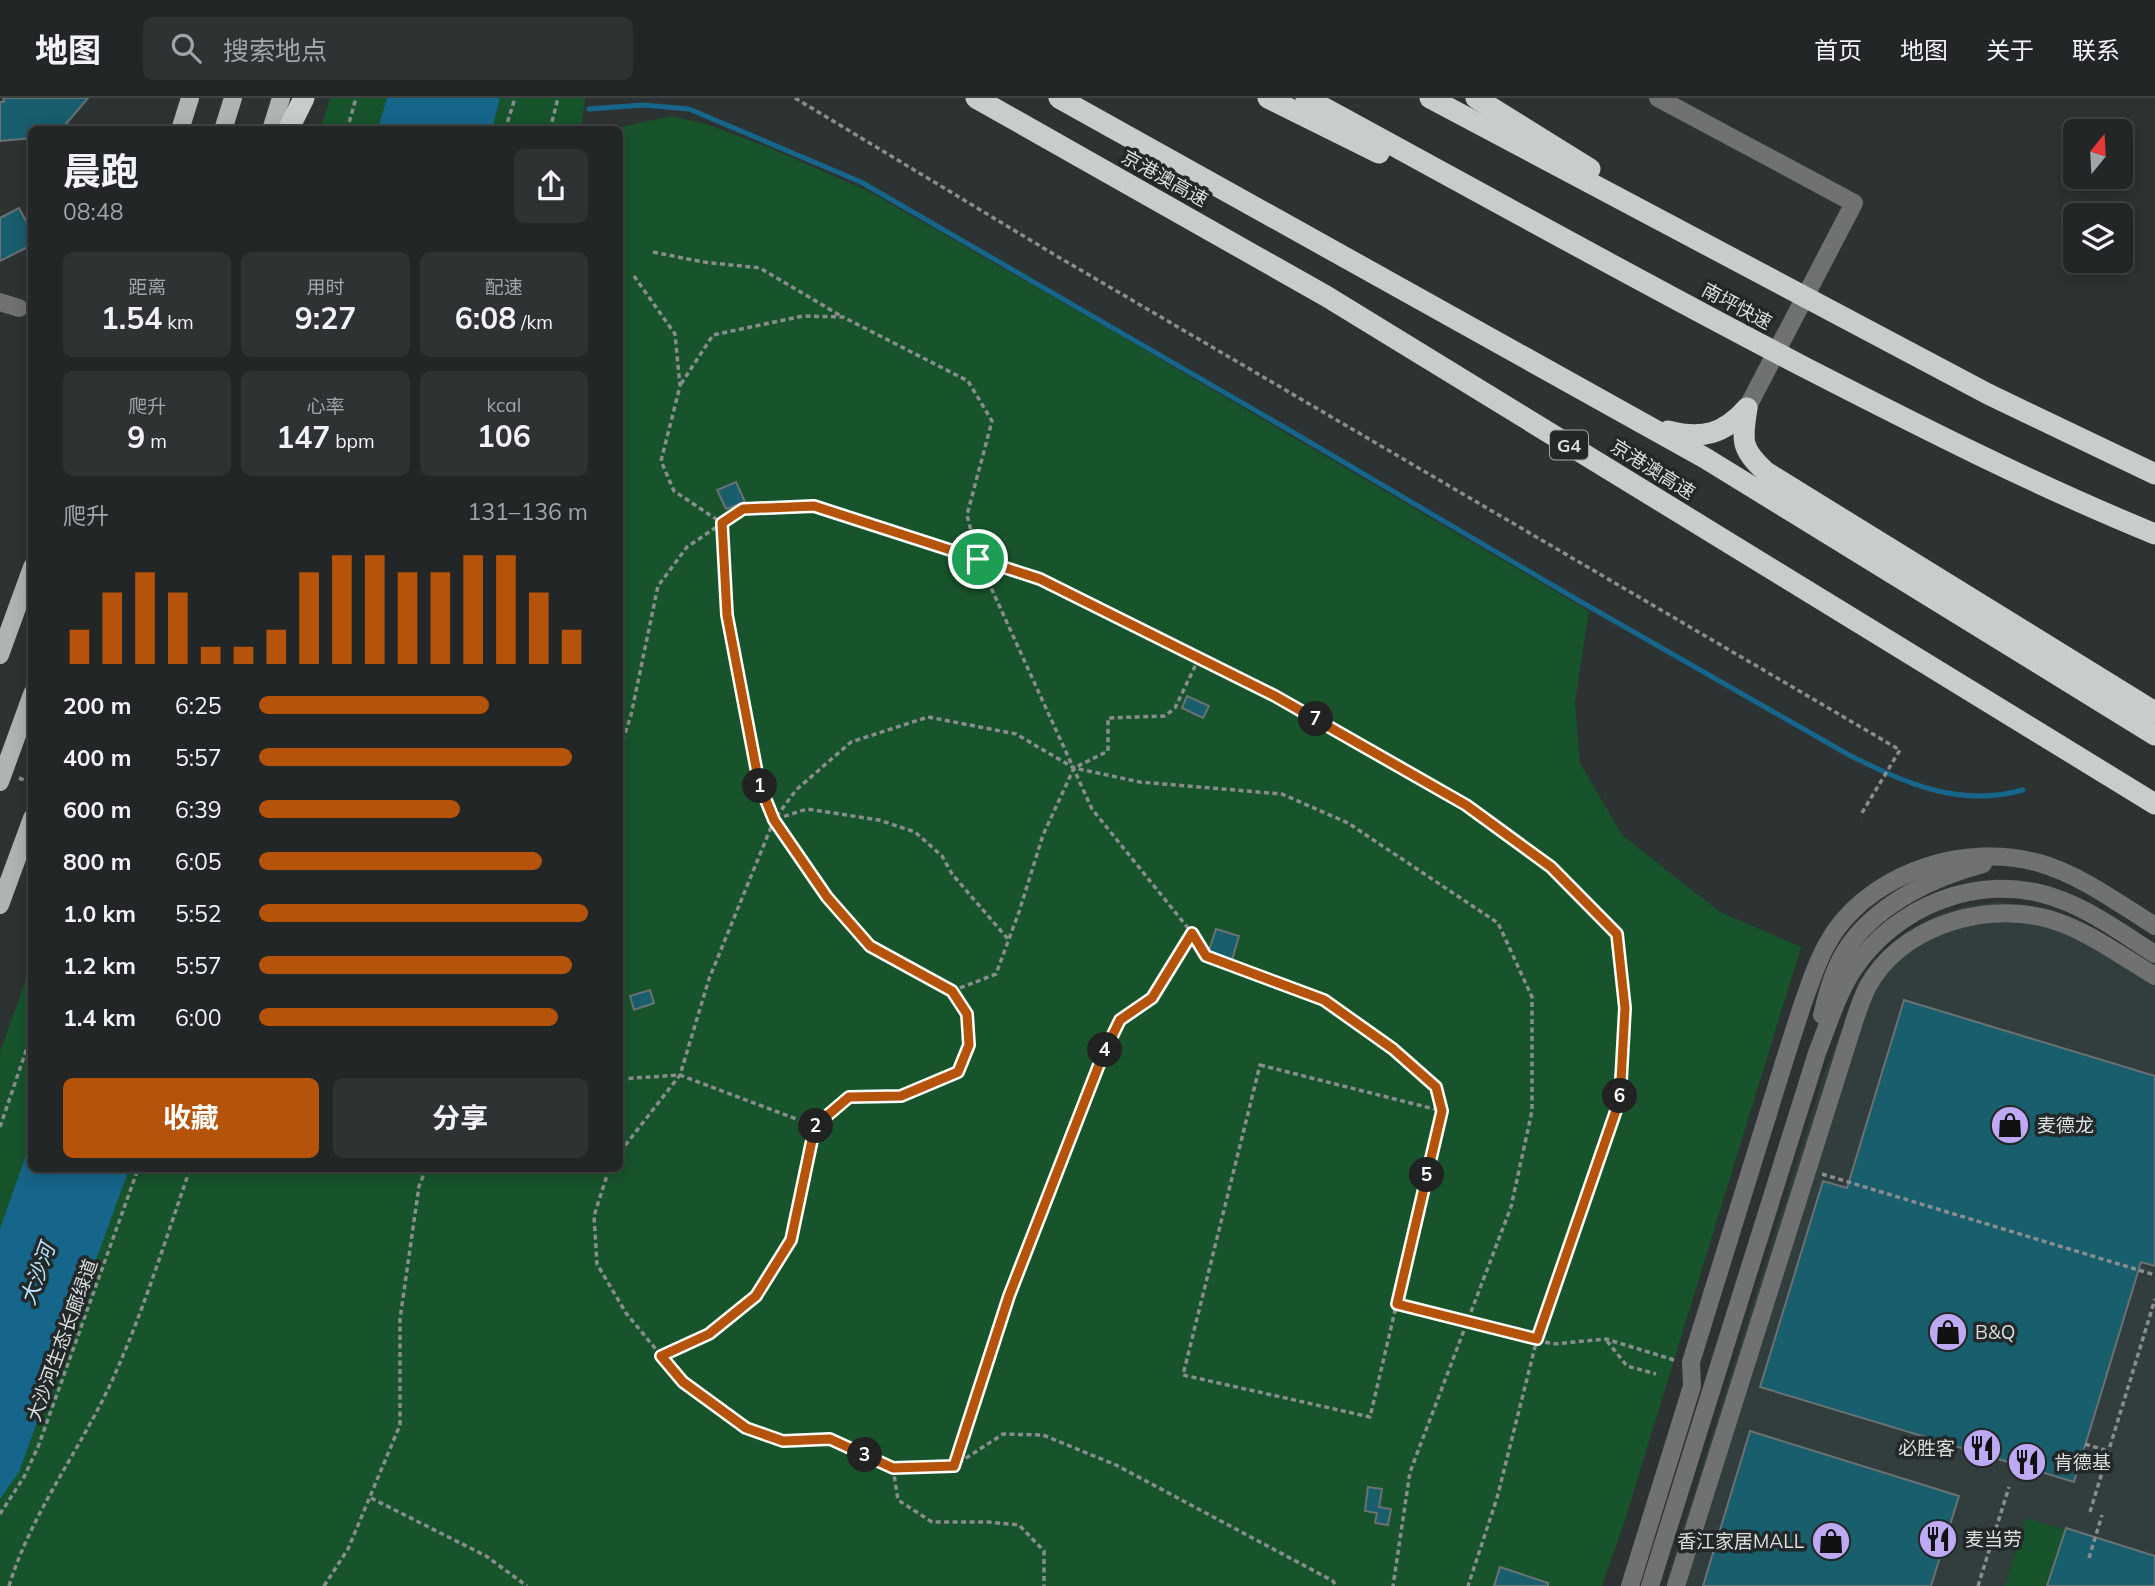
<!DOCTYPE html>
<html lang="zh">
<meta charset="utf-8">
<style>
:root{--surface:#222626;--page:#2e3232;--text:#f1f3f6;--muted:#a2a5a7;--line:#3f4343;--accent:#b45309}
body{margin:0;font-family:Mulish,"Noto Sans SC",sans-serif;background:var(--page);color:var(--text);height:100vh;display:flex;flex-direction:column;font-size:26px;white-space:nowrap}
*{box-sizing:border-box;margin:0}
p{font-size:23px;color:var(--muted)}
.icon{flex:none;width:38px;height:38px;fill:none;stroke:currentColor;stroke-width:2;stroke-linecap:round;stroke-linejoin:round}
.map{position:relative;flex:1;overflow:hidden}
.side{position:absolute;left:28px;top:28px;width:595px;height:1046px;display:flex;flex-direction:column;background:var(--surface);border-radius:10px;box-shadow:0 4px 18px #0003,0 0 0 2px var(--line)}
.side>*{flex:none}
.needle{width:46px;rotate:18deg}
.tools{position:absolute;left:2063px;top:21px;display:grid;gap:14px}
.tools a{display:grid;place-items:center;width:70px;height:70px;border-radius:10px;background:var(--surface);box-shadow:0 4px 18px #0003,0 0 0 2px var(--line);font-size:35px}
.pin{position:absolute;display:grid;place-items:center;width:60px;height:60px;color:#fff;margin:-30px;border:4px solid #fff;border-radius:50%;box-shadow:0 2px 7px #0007}
.km{position:absolute;width:35px;height:35px;margin:-18px;border-radius:50%;background:#222;color:#fff;font-size:19px;line-height:35px;text-align:center}
.round{display:grid;place-items:center;flex:none;width:74px;height:74px;border-radius:10px;background:var(--page)}
.overview{display:flex;align-items:center;justify-content:space-between;height:119px;padding:0 35px}
h1{font-size:38px;font-weight:700;line-height:52px}
.metrics{display:grid;grid-template-columns:repeat(3,1fr);gap:10px;height:119px;padding:7px 35px}
.metrics div{display:grid;align-content:center;border-radius:10px;background:var(--page);text-align:center}
.metrics b{font-size:30px;font-weight:700}
.metrics small{font-size:19px;font-weight:400}
.metrics p{font-size:19px}
.chart{height:196px;padding:14px 35px}
.chart p{display:flex;justify-content:space-between}
.chart svg{width:100%;height:126px;margin-top:7px;stroke:var(--accent);stroke-width:6}
.primary-button{display:flex;gap:14px;margin-top:auto;padding:14px 35px}
.primary-button a{flex:1;height:80px;border-radius:10px;background:var(--accent);color:#fff;font-size:28px;font-weight:700;line-height:80px;text-align:center}
.primary-button a+a{background:var(--page);color:var(--text)}
ul{padding:0 35px;list-style:none;font-size:23px}
li{display:grid;grid-template-columns:112px 84px 1fr;align-items:center;height:52px}
li i{height:18px;border-radius:9px;background:var(--accent)}
header{display:flex;align-items:center;gap:42px;box-sizing:border-box;height:98px;padding:0 35px;background:var(--surface);border-bottom:2px solid var(--line)}
header strong{font-size:33px}
nav{display:flex;gap:38px;margin-inline-start:auto;font-size:24px}
.search{width:490px;height:63px;background:var(--page);display:flex;align-items:center;gap:18px;box-sizing:border-box;padding:0 24px;border-radius:10px;color:var(--muted);font-size:26px}
.map>svg:first-child{display:block}
</style>
<header>
<strong>地图</strong>
<div class="search"><svg class="icon" aria-label="search" viewBox="0 0 24 24"><circle cx="10" cy="10" r="6"/><path d="M15 15l6 6"/></svg>搜索地点</div>
<nav><a>首页</a><a>地图</a><a>关于</a><a>联系</a></nav>
</header>
<div class="map">
<svg width="2155" height="1488" viewBox="0 0 2155 1488">
<rect width="100%" height="100%" fill="#2d3232"/>
<polygon fill="#313e3d" points="1998,804 2035,809 2067,819 2155,869 2155,1488 1665,1488 1825,974 1862,882 1882,855 1908,834 1937,817 1965,808"/>
<g fill="#17542c">
<polygon points="330,0 585,0 581,31 320,32"/>
<polygon points="672,18 706,26 770,50 870,94 1109,231 1589,513 1575,604 1580,665 1622,737 1720,814 1801,849 1624,1425 1602,1488 0,1488 0,954 31,867 32,1071 620,1071 620,32 612,31"/>
<polygon points="2026,1420 2065,1432 2047,1488 2005,1488"/>
</g>
<g fill="#16658a">
<polygon points="387,0 500,0 492,31 378,31"/>
<polygon points="31,1043 32,1071 129,1071 19,1374 0,1401 0,1131"/>
</g>
<g fill="none" stroke-linecap="round" stroke-linejoin="round">
<path stroke="#16658a" stroke-width="5" d="M589,11L643,7L689,11L861,84L1289,332L1576,501L1849,657C1905,685 1959,710 2023,692"/>
</g>
<g fill="#185e6c" stroke="#6b7172" stroke-width="2">
<polygon points="3,0 88,0 61,32 32,32 32,40 0,43 0,4 4,4"/>
<polygon points="19,110 32,134 32,147 0,163 0,120"/>
<polygon points="736,384 745,404 726,411 717,392"/>
<polygon points="1187,598 1209,608 1203,620 1182,610"/>
<polygon points="1216,831 1239,838 1232,862 1208,855"/>
<polygon points="650,892 654,905 634,912 630,898"/>
<polygon points="1904,902 2155,978 2155,1168 2141,1164 2074,1384 1760,1289 1823,1083 1847,1090"/>
<polygon points="1750,1333 1959,1398 1931,1488 1703,1488"/>
<polygon points="1368,1389 1382,1391 1379,1409 1391,1411 1388,1427 1375,1425 1377,1415 1365,1413"/>
<polygon points="2066,1430 2155,1458 2155,1488 2047,1488"/>
<polygon points="1500,1469 1548,1485 1548,1488 1494,1488"/>
</g>
<g fill="none" stroke-linecap="round" stroke-linejoin="round">
<g stroke="#898d8d" stroke-width="3.5" stroke-dasharray="5 3.5" stroke-linecap="butt">
<polyline points="795,0 1055,157 1900,652 1860,718"/>
<polyline points="347,32 356,0"/>
<polyline points="505,32 515,0"/>
<polyline points="550,32 558,0"/>
<polyline points="653,154 703,164 760,170 841,218"/>
<polyline points="634,178 675,236 680,288 661,363 674,393 722,425 727,517 759,685 774,722 827,798 870,848 952,893 967,916 969,947 958,974 901,998 849,999 815,1028 791,1142 756,1198 709,1236 661,1258"/>
<polyline points="681,286 713,237 803,218 843,219 968,283 992,323 967,417 978,461 1092,711 1192,835 1206,858 1324,902 1393,951 1436,989 1442,1013"/>
<polyline points="620,651 631,617 658,488 687,449 743,411 814,408 1039,481 1275,598 1466,707 1551,769 1617,836 1625,910 1620,1001 1537,1241 1497,1400 1468,1488"/>
<polyline points="19,680 32,685"/>
<polyline points="776,721 807,711 879,722 915,734 942,758 952,776 1008,841"/>
<polyline points="952,893 996,876 1019,814 1043,737 1074,670 1108,653 1108,620 1165,618 1175,610 1199,560"/>
<polygon points="1260,967 1442,1013 1370,1319 1183,1277"/>
<polyline points="620,981 680,977 815,1028"/>
<polyline points="0,1029 32,935"/>
<polyline points="620,1054 680,977 709,881 774,722 796,692 851,644 928,619 1016,636 1074,670 1140,684 1282,696 1348,725 1498,825 1532,899 1532,1013 1511,1109 1410,1374 1393,1488"/>
<polyline points="609,1071 594,1118 597,1166 626,1215 683,1284 746,1330 783,1343 829,1341 893,1370 954,1368 1003,1336 1043,1337 1116,1367 1333,1483 1336,1488"/>
<polyline points="1822,1076 2155,1177"/>
<polyline points="1397,1206 1553,1246 1606,1241 1674,1262"/>
<polyline points="1607,1243 1627,1268 1656,1276"/>
<polyline points="2085,1346 2108,1353"/>
<polyline points="955,1366 1009,1198 1102,959 1120,922 1152,900 1192,835"/>
<polyline points="893,1370 898,1402 932,1424 988,1424 1019,1427 1044,1453 1044,1488"/>
<polyline points="371,1400 486,1458 527,1488"/>
<polyline points="2090,1414 2155,1201"/>
<polyline points="0,1416 24,1379 38,1349 138,1071"/>
<polyline points="2089,1460 2102,1417"/>
<path d="M9,1488C31,1416 78,1355 110,1287C142,1218 165,1143 190,1071"/>
<polyline points="324,1488 348,1451 400,1327 400,1221 419,1088 426,1071"/>
<polyline points="1978,1488 2009,1389"/>
</g>
<g stroke="#707272" stroke-width="18">
<polyline points="1658,0 1854,105 1747,310"/>
<polyline points="0,204 19,210"/>
<path d="M1822,917C1828,892 1835,867 1850,846C1881,804 1934,779 1983,766"/>
<path d="M1630,1488L1692,1288L1691,1264C1718,1178 1744,1092 1771,1006C1781,973 1792,939 1803,905C1812,880 1820,855 1835,833C1878,772 1968,745 2039,765C2081,777 2118,805 2155,828"/>
<path d="M1650,1488L1817,955C1828,927 1837,897 1853,872C1895,808 1979,774 2053,799C2090,811 2123,836 2155,856"/>
<path d="M1676,1488L1848,943C1854,925 1859,905 1868,888C1900,830 1979,805 2041,819C2082,828 2119,857 2155,878"/>
</g>
<g stroke="#afb4b2" stroke-width="18">
<polyline points="180,32 190,0"/>
<polyline points="223,32 233,0"/>
<polyline points="271,32 281,0"/>
<polyline points="0,557 32,469"/>
<polyline points="0,684 32,596"/>
<polyline points="0,807 32,720"/>
</g>
<g stroke="#c7cdcb" stroke-width="21">
<polyline points="976,0 1326,198 2155,706"/>
<polyline points="1059,0 1705,360 2155,637"/>
<polyline points="1268,0 1379,55"/>
<path d="M1306,0C1472,90 1638,183 1806,270C1921,329 2035,387 2155,436"/>
<polyline points="1430,0 1988,296 2155,376"/>
<polyline points="1476,0 1590,71"/>
<polyline points="288,32 304,0"/>
<path d="M1747,310C1742,342 1740,351 1766,374L2155,614"/>
<path d="M1668,333C1702,342 1724,336 1747,310"/>
</g>
</g>
<g fill="none" stroke-linecap="round" stroke-linejoin="round">
<g stroke="#fff" stroke-width="14">
<polygon id="route" points="814,408 1040,481 1275,598 1466,707 1551,769 1617,836 1625,910 1620,1001 1537,1241 1397,1206 1442,1013 1436,989 1393,951 1324,902 1206,858 1192,835 1152,900 1120,922 1102,959 1009,1198 954,1368 893,1370 830,1341 783,1343 746,1330 683,1284 661,1258 709,1236 756,1198 791,1142 815,1028 849,999 901,998 958,974 969,947 967,916 952,893 870,848 827,799 774,722 759,685 727,517 722,425 743,411"/>
</g>
<use href="#route" stroke="#b45309" stroke-width="9"/>
</g>
<defs>
<g id="shop-disc" transform="scale(2.0125)"><circle r="9.5" fill="#bea9f4" stroke="#232828"/><path d="M-5-2.5h2.3a2.7 3.5 0 0 1 5.4 0H5L5.5 6h-11ZM-1.5-2.5h3a1.5 2.3 0 0 0-3 0Z" fill="#111"/></g>
<g id="restaurant-disc" transform="scale(2.0125)"><circle r="9.5" fill="#bea9f4" stroke="#232828"/><path d="M-5-6h1v4h1v-4h1v4h1v-4h1v5L-1.5 .5V6h-2V.5L-5-1ZM5-6V6H3V1.5H1.5Q1.5-4 5-6Z" fill="#111"/></g>
</defs>
<g fill-rule="evenodd">
<use href="#shop-disc" x="2010" y="1027"/>
<use href="#shop-disc" x="1948" y="1234"/>
<use href="#restaurant-disc" x="1982" y="1350"/>
<use href="#restaurant-disc" x="2027" y="1364"/>
<use href="#restaurant-disc" x="1938" y="1441"/>
<use href="#shop-disc" x="1831" y="1443"/>
</g>
<g text-anchor="middle" dominant-baseline="central" stroke-width="7" stroke-linejoin="round" paint-order="stroke">
<rect fill="#232828" stroke="#a4a8a8" stroke-width="2" x="1550" y="332.5" width="38" height="29" rx="5"/>
<g font-size="18" font-weight="bold" fill="#dcdfdf">
<text x="1569" y="347">G4</text>
</g>
<g font-size="19" fill="#dcdfdf" stroke="#232828">
<text transform="translate(1165 80) rotate(29)">京港澳高速</text>
<text transform="translate(1737 208) rotate(28)">南坪快速</text>
<text transform="translate(1653 371) rotate(32)">京港澳高速</text>
<text transform="translate(62 1242) rotate(-70)">大沙河生态长廊绿道</text>
</g>
<g font-size="19" fill="#dcdfdf" stroke="#232828" text-anchor="start">
<text x="2037" y="1027">麦德龙</text>
<text x="1975" y="1234">B&amp;Q</text>
<text x="1955" y="1350" text-anchor="end">必胜客</text>
<text x="2054" y="1364">肯德基</text>
<text x="1965" y="1441">麦当劳</text>
<text x="1804" y="1443" text-anchor="end">香江家居MALL</text>
</g>
<g font-size="21" font-style="italic" fill="#b8e4fe" stroke="#232828">
<text transform="translate(37 1176) rotate(-70)">大沙河</text>
</g>
</g>
</svg>
<div class="tools">
<a><svg class="needle" viewBox="-14 -14 28 28"><path d="M0-13l5 13h-10z" fill="#e53935"/><path d="M0 13l5-13h-10z" fill="#a2a5a7"/></svg></a>
<a><svg class="icon" aria-label="layers" viewBox="0 0 24 24"><path d="M12 4l9 5-9 5-9-5zM3 14l9 5 9-5"/></svg></a>
</div>
<div class="pin" style="left:978px;top:461px;background:#1e9e55"><svg class="icon" aria-label="arrive" viewBox="0 0 24 24"><path d="M6 21V4h12l-3 4 3 4H6"/></svg></div>
<b class="km" style="left:760px;top:688px">1</b>
<b class="km" style="left:816px;top:1028px">2</b>
<b class="km" style="left:865px;top:1357px">3</b>
<b class="km" style="left:1105px;top:952px">4</b>
<b class="km" style="left:1427px;top:1077px">5</b>
<b class="km" style="left:1620px;top:998px">6</b>
<b class="km" style="left:1316px;top:621px">7</b>
<section class="side">
<div class="overview"><div><h1>晨跑</h1><p>08:48</p></div><a class="round"><svg class="icon" aria-label="share" viewBox="0 0 24 24"><path d="M12 15V3M7 8l5-5 5 5M5 13v7h14v-7"/></svg></a></div>
<div class="metrics">
<div><p>距离</p><b>1.54<small> km</small></b></div>
<div><p>用时</p><b>9:27</b></div>
<div><p>配速</p><b>6:08<small> /km</small></b></div>
</div>
<div class="metrics">
<div><p>爬升</p><b>9<small> m</small></b></div>
<div><p>心率</p><b>147<small> bpm</small></b></div>
<div><p>kcal</p><b>106</b></div>
</div>
<div class="chart"><p><span>爬升</span>131–136 m</p>
<svg viewBox="0 0 160 44" preserveAspectRatio="none"><path d="M5 44V32M15 44V19M25 44V12M35 44V19M45 44V38M55 44V38M65 44V32M75 44V12M85 44V6M95 44V6M105 44V12M115 44V12M125 44V6M135 44V6M145 44V19M155 44V32"/></svg>
</div>
<ul>
<li><b>200 m</b>6:25<i style="width:70%"></i></li>
<li><b>400 m</b>5:57<i style="width:95%"></i></li>
<li><b>600 m</b>6:39<i style="width:61%"></i></li>
<li><b>800 m</b>6:05<i style="width:86%"></i></li>
<li><b>1.0 km</b>5:52<i style="width:100%"></i></li>
<li><b>1.2 km</b>5:57<i style="width:95%"></i></li>
<li><b>1.4 km</b>6:00<i style="width:91%"></i></li>
</ul>
<div class="primary-button"><a>收藏</a><a>分享</a></div>
</section>
</div>
